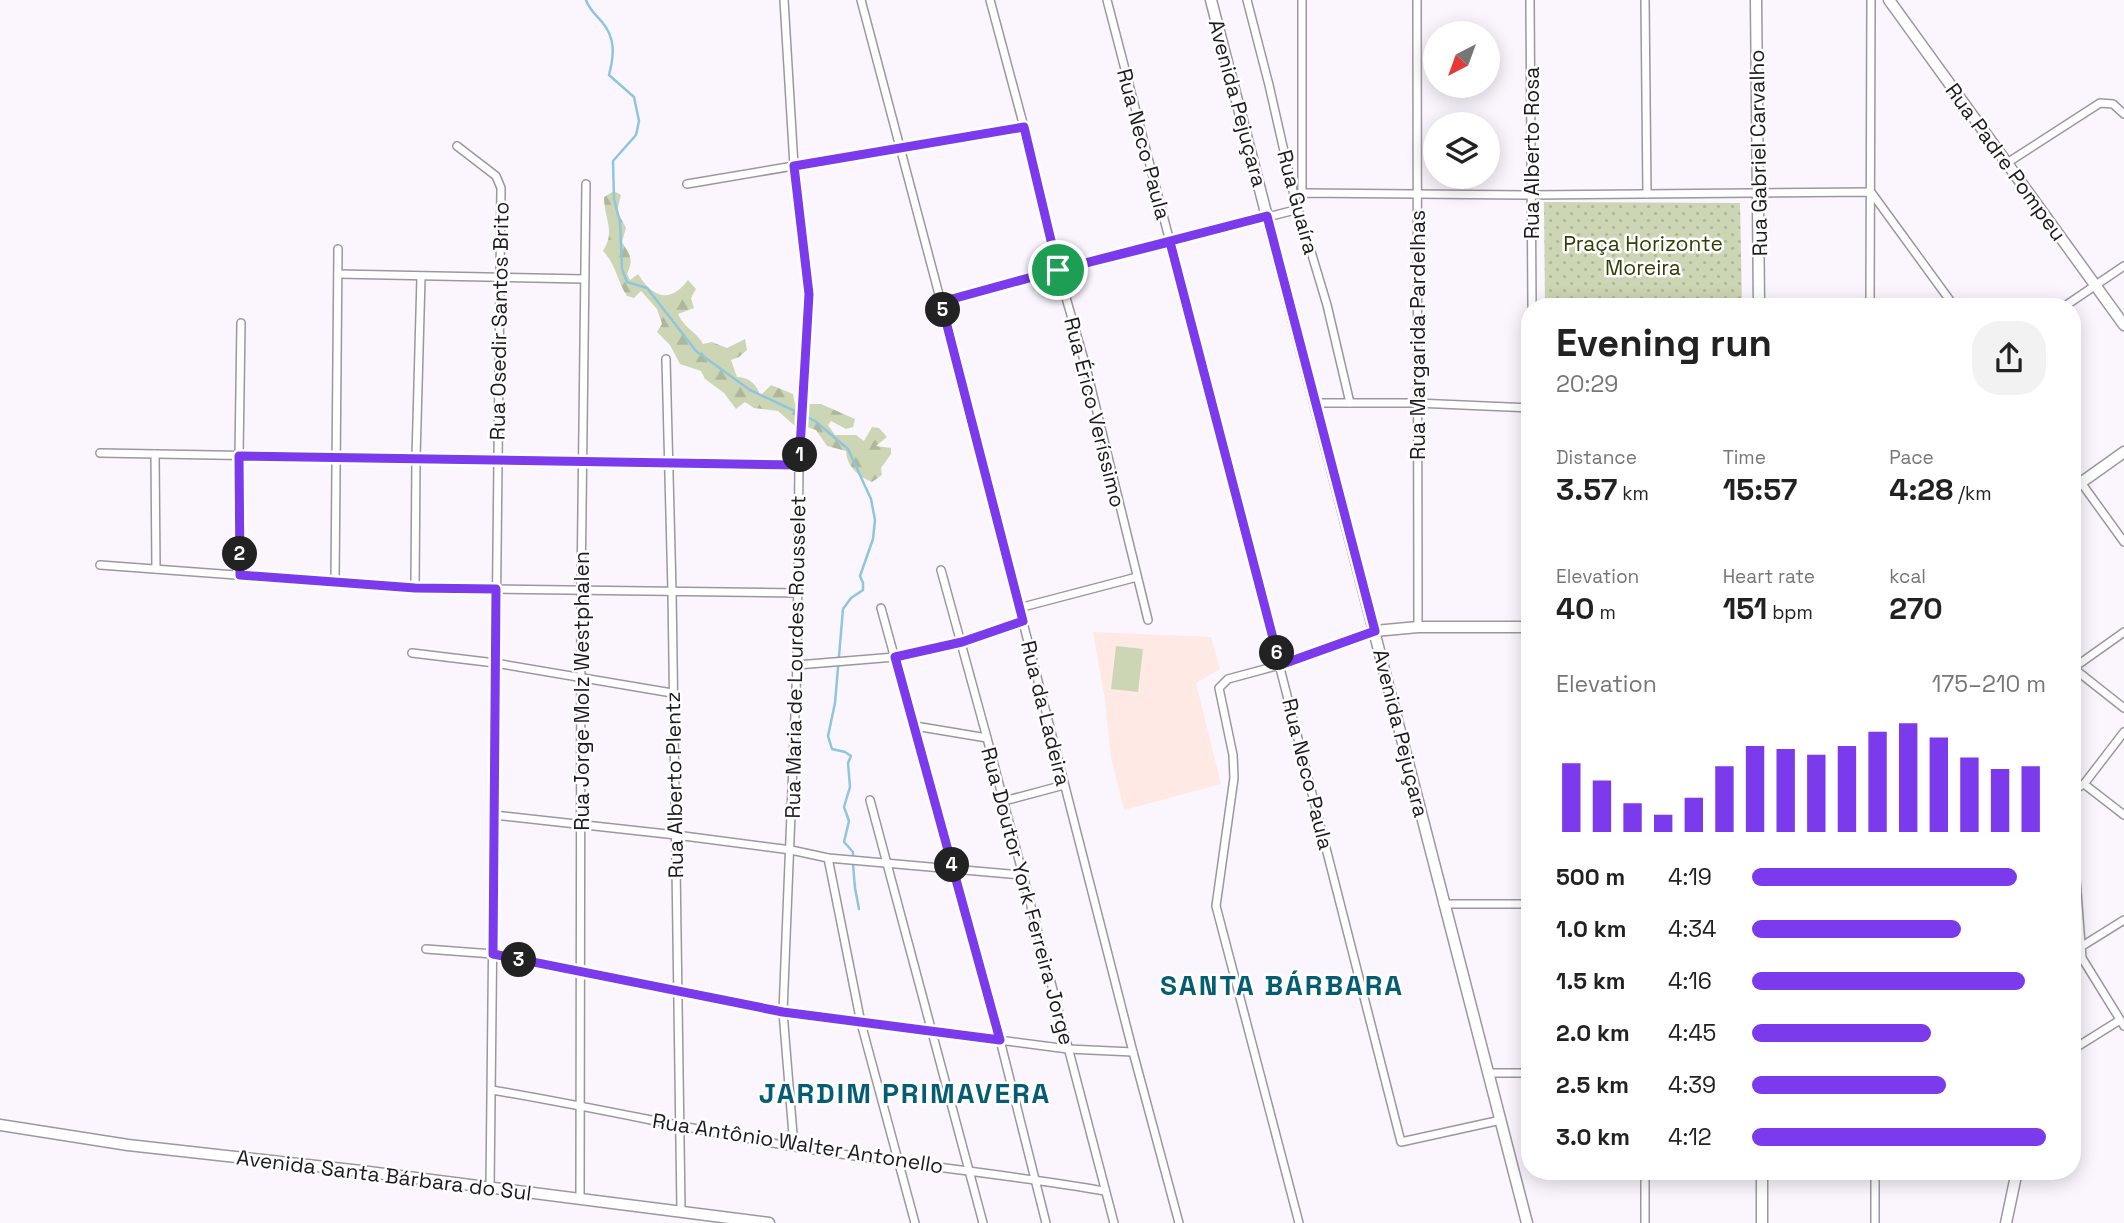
<!DOCTYPE html>
<meta charset="utf-8">
<style>
:root{--surface:#fff;--page:#f2f2f2;--text:#222;--muted:#767676;--accent:#7c3aed}
body{margin:0;font-family:"Space Grotesk",sans-serif;background:var(--page);color:var(--text);height:100vh;display:flex;flex-direction:column;font-size:26px;white-space:nowrap}
*{box-sizing:border-box;margin:0}
p{font-size:23px;color:var(--muted)}
.icon{flex:none;width:38px;height:38px;fill:none;stroke:currentColor;stroke-width:2;stroke-linecap:round;stroke-linejoin:round}
.map{position:relative;flex:1;overflow:hidden}
.sheet{position:absolute;left:1521px;top:298px;width:560px;height:882px;display:flex;flex-direction:column;background:var(--surface);border-radius:28px;box-shadow:0 4px 18px #0003}
.sheet>*{flex:none}
.needle{width:46px;rotate:221deg}
.buttons{position:absolute;left:1423px;top:21px;display:grid;gap:14px}
.buttons a{display:grid;place-items:center;width:77px;height:77px;border-radius:50%;background:var(--surface);box-shadow:0 4px 18px #0003;font-size:35px}
.pin{position:absolute;display:grid;place-items:center;width:60px;height:60px;color:#fff;margin:-30px;border:4px solid #fff;border-radius:50%;box-shadow:0 2px 7px #0007}
.km{position:absolute;width:35px;height:35px;margin:-18px;border-radius:50%;background:#222;color:#fff;font-size:19px;line-height:35px;text-align:center}
.round{display:grid;place-items:center;flex:none;width:74px;height:74px;border-radius:28px;background:var(--page)}
.headline{display:flex;align-items:center;justify-content:space-between;height:119px;padding:0 35px}
h1{font-size:38px;font-weight:700;line-height:52px}
.stats{display:grid;grid-template-columns:repeat(3,1fr);gap:10px;height:119px;padding:7px 35px}
.stats div{display:grid;align-content:center}
.stats b{font-size:30px;font-weight:700}
.stats small{font-size:19px;font-weight:400}
.stats p{font-size:19px}
.chart{height:196px;padding:14px 35px}
.chart p{display:flex;justify-content:space-between}
.chart svg{width:100%;height:126px;margin-top:7px;stroke:var(--accent);stroke-width:6}
ul{padding:0 35px;list-style:none;font-size:23px}
li{display:grid;grid-template-columns:112px 84px 1fr;align-items:center;height:52px}
li i{height:18px;border-radius:9px;background:var(--accent)}
.map>svg:first-child{display:block}
</style>
<div class="map">
<svg width="2124" height="1223" viewBox="0 0 2124 1223">
<defs>
<pattern id="grass-dots" width="8" height="8" patternUnits="userSpaceOnUse" patternTransform="scale(1.75)"><rect width="8" height="8" fill="#ccd6b5"/><path d="M2 2h.1M6 6h.1" fill="none" stroke="#afb79b" stroke-width="1.8" stroke-linecap="round"/></pattern>
<pattern id="forest-firs" width="22" height="20" patternUnits="userSpaceOnUse" patternTransform="scale(1.75)"><rect width="22" height="20" fill="#ccd6b5"/><path d="M5 1l3.5 6h-7zM16 11l3.5 6h-7z" fill="#afb79b"/></pattern>
</defs>
<rect width="100%" height="100%" fill="#fbf6fe"/>
<polygon fill="#fee9e5" points="1093,632 1211,637 1220,669 1196,683 1221,784 1124,810 1111,758 1105,700"/>
<polygon fill="url(#grass-dots)" points="1544,202 1740,203 1742,306 1545,306"/>
<path fill="url(#forest-firs)" d="M614,191L621,195L617,211L626,228L622,242C630,254 634,260 627,274L630,280L638,274C653,298 670,304 688,280L696,289L691,298L694,308L678,314C685,329 696,331 703,344L712,342L727,348L745,339L747,350L739,357L731,360L737,377C749,377 758,385 760,396L771,385L793,394L795,404H821L855,419L853,427L846,429L831,421L828,425L835,435H856L864,441L872,427L879,428L887,437L876,446L891,448V454L881,468L882,475L872,482C858,476 847,467 846,451L827,446L816,430L804,426L796,427L778,411L754,408L745,402L736,409L724,393L705,379L701,371L680,364L670,345L657,332L662,324L657,309L641,291L634,298L627,296C616,279 617,266 603,251C616,231 604,219 604,197Z"/>
<polygon fill="#ccd6b5" points="1116,646 1143,649 1138,692 1111,689"/>
<g fill="none" stroke-linecap="round" stroke-linejoin="round">
<g stroke="#8ec5df" stroke-width="2.5">
<path d="M586,0C589,9 596,15 602,22C616,38 614,56 609,75L634,97L639,121L636,135L613,161L614,199L620,222L622,269L627,282L647,288L696,351L750,390L799,413"/>
<polyline points="805,416 815,421 848,449 871,499 875,520 873,539 860,576 863,583 863,590 851,598 843,609 835,703 828,736 832,749 845,752 851,756 848,763 850,787 844,807 849,821 844,842 853,852 853,857"/>
<polyline points="853,864 855,888 859,909"/>
</g>
<g stroke="#9d96a1" stroke-width="10">
<g id="street">
<polyline points="784,0 794,166 809,294 799,465 797,665 783,1012 794,1147"/>
<polyline points="861,0 941,302 1133,1052 1179,1223"/>
<polyline points="990,0 1024,127 1058,270 1086,367 1148,620"/>
<polyline points="1107,0 1232,480 1401,1142 1501,1120"/>
<polyline points="1247,0 1269,85 1294,195 1327,305 1350,403"/>
<polyline points="1302,0 1302,193"/>
<polyline points="1417,0 1418,627"/>
<polyline points="1530,0 1532,306"/>
<polyline points="1645,0 1647,194"/>
<polyline points="457,146 496,176 501,188 490,1188"/>
<polyline points="2007,163 2100,103 2113,104 2124,114"/>
<polyline points="687,184 1024,127"/>
<polyline points="1294,195 1302,193 1532,195 1871,192 1954,306"/>
<polyline points="338,274 584,279"/>
<polyline points="941,302 1058,270 1299,209"/>
<polyline points="1870,306 1871,0"/>
<polyline points="2065,306 2124,266"/>
<polyline points="666,359 672,591 681,1210"/>
<polyline points="1316,403 1416,403 1530,408"/>
<polyline points="100,453 799,465"/>
<polyline points="155,454 156,569"/>
<polyline points="2072,470 2124,542"/>
<polyline points="100,565 415,588 798,593"/>
<polyline points="941,570 987,738 1114,1223"/>
<polyline points="240,575 239,455 241,323"/>
<polyline points="335,582 338,249"/>
<polyline points="415,588 416,458 421,277"/>
<polyline points="881,608 1000,1040 1046,1223"/>
<polyline points="1019,608 1137,577"/>
<polyline points="412,653 495,663 672,693"/>
<polyline points="797,665 895,657 962,642 1023,621"/>
<polyline points="2072,667 2124,708"/>
<polyline points="2072,669 2124,632"/>
<polyline points="915,726 987,738"/>
<polyline points="2084,784 2124,815"/>
<polyline points="2072,791 2084,784 2124,732"/>
<polyline points="870,800 983,1223"/>
<polyline points="1004,801 1064,785"/>
<polyline points="494,815 676,835 791,850 828,858 1022,875"/>
<polyline points="828,858 861,1023 915,1223"/>
<polyline points="2076,879 2082,958 2124,1026"/>
<polyline points="1443,904 1530,904"/>
<polyline points="2079,948 2124,920"/>
<polyline points="426,949 493,954 783,1012 1068,1049 1133,1052"/>
<polyline points="2072,1050 2120,1020"/>
<polyline points="1488,1073 1530,1073"/>
<path d="M492,1090C594,1107 694,1130 795,1147C898,1164 1002,1173 1105,1191"/>
<polyline points="1875,1171 1875,1223"/>
<polyline points="580,1197 581,590 586,184"/>
<polyline points="1299,1223 1216,906 1234,778 1233,755 1219,688 1228,679 1280,665 1375,631"/>
<polyline points="1645,1223 1645,1171"/>
</g>
</g>
<g stroke="#9d96a1" stroke-width="13">
<g id="secondary">
<polyline points="1211,0 1527,1223"/>
<polyline points="1756,0 1759,306"/>
<polyline points="1889,0 2124,325"/>
<polyline points="2072,489 2124,452"/>
<polyline points="1375,631 1418,627 1530,627"/>
<polyline points="0,1125 128,1145 361,1171 769,1223"/>
<polyline points="1762,1171 1762,1223"/>
<polyline points="2006,1223 2017,1171"/>
</g>
</g>
<use href="#street" stroke="#fff" stroke-width="7"/>
<use href="#secondary" stroke="#fff" stroke-width="10"/>
</g>
<g fill="none" stroke-linecap="round" stroke-linejoin="round">
<g stroke="#fff" stroke-width="14">
<polyline id="route" points="1058,270 1024,127 794,166 809,294 799,465 239,456 240,575 415,588 496,589 493,954 783,1012 1000,1040 895,657 962,642 1023,621 941,302 1058,270 1170,242 1280,665 1375,631 1267,216 1058,270"/>
</g>
<use href="#route" stroke="#7c3aed" stroke-width="9"/>
</g>
<g text-anchor="middle" dominant-baseline="central" stroke-width="5" stroke-linejoin="round" paint-order="stroke">
<g font-size="21" fill="#1d1a1f" stroke="#fff">
<text transform="translate(1238 103) rotate(75)">Avenida Pejuçara</text>
<text transform="translate(1144 144) rotate(75)">Rua Neco Paula</text>
<text transform="translate(1531 153) rotate(-90)">Rua Alberto Rosa</text>
<text transform="translate(1758 153) rotate(-91)">Rua Gabriel Carvalho</text>
<text transform="translate(2006 162) rotate(54)">Rua Padre Pompeu</text>
<text transform="translate(1298 202) rotate(75)">Rua Guaíra</text>
<text transform="translate(499 321) rotate(-89)">Rua Osedir Santos Brito</text>
<text transform="translate(1417 335) rotate(-90)">Rua Margarida Pardelhas</text>
<text transform="translate(1095 412) rotate(76)">Rua Érico Veríssimo</text>
<text transform="translate(795 657) rotate(-89)">Rua Maria de Lourdes Rousselet</text>
<text transform="translate(581 691) rotate(-90)">Rua Jorge Molz Westphalen</text>
<text transform="translate(1046 713) rotate(76)">Rua da Ladeira</text>
<text transform="translate(1401 733) rotate(76)">Avenida Pejuçara</text>
<text transform="translate(1308 774) rotate(76)">Rua Neco Paula</text>
<text transform="translate(674 785) rotate(-91)">Rua Alberto Plentz</text>
<text transform="translate(1028 896) rotate(75)">Rua Doutor York Ferreira Jorge</text>
<text transform="translate(798 1143) rotate(9)">Rua Antônio Walter Antonello</text>
<text transform="translate(384 1175) rotate(7)">Avenida Santa Bárbara do Sul</text>
</g>
<g font-size="21" fill="#303c02" stroke="#fff">
<text x="1643" y="243">Praça Horizonte<tspan x="1643" dy="24">Moreira</tspan></text>
</g>
<g font-size="28" font-weight="bold" letter-spacing="2" fill="#055d73" stroke="#fff">
<text x="1282" y="985">SANTA BÁRBARA</text>
<text x="905" y="1093">JARDIM PRIMAVERA</text>
</g>
</g>
</svg>
<div class="buttons">
<a><svg class="needle" viewBox="-14 -14 28 28"><path d="M0-13l5 13h-10z" fill="#e53935"/><path d="M0 13l5-13h-10z" fill="#767676"/></svg></a>
<a><svg class="icon" aria-label="layers" viewBox="0 0 24 24"><path d="M12 4l9 5-9 5-9-5zM3 14l9 5 9-5"/></svg></a>
</div>
<div class="pin" style="left:1058px;top:270px;background:#1e9e55"><svg class="icon" aria-label="arrive" viewBox="0 0 24 24"><path d="M6 21V4h12l-3 4 3 4H6"/></svg></div>
<b class="km" style="left:800px;top:455px">1</b>
<b class="km" style="left:240px;top:554px">2</b>
<b class="km" style="left:519px;top:960px">3</b>
<b class="km" style="left:952px;top:865px">4</b>
<b class="km" style="left:943px;top:310px">5</b>
<b class="km" style="left:1277px;top:653px">6</b>
<section class="sheet">
<div class="headline"><div><h1>Evening run</h1><p>20:29</p></div><a class="round"><svg class="icon" aria-label="share" viewBox="0 0 24 24"><path d="M12 15V3M7 8l5-5 5 5M5 13v7h14v-7"/></svg></a></div>
<div class="stats">
<div><p>Distance</p><b>3.57<small> km</small></b></div>
<div><p>Time</p><b>15:57</b></div>
<div><p>Pace</p><b>4:28<small> /km</small></b></div>
</div>
<div class="stats">
<div><p>Elevation</p><b>40<small> m</small></b></div>
<div><p>Heart rate</p><b>151<small> bpm</small></b></div>
<div><p>kcal</p><b>270</b></div>
</div>
<div class="chart"><p><span>Elevation</span>175–210 m</p>
<svg viewBox="0 0 160 44" preserveAspectRatio="none"><path d="M5 44V20M15 44V26M25 44V34M35 44V38M45 44V32M55 44V21M65 44V14M75 44V15M85 44V17M95 44V14M105 44V9M115 44V6M125 44V11M135 44V18M145 44V22M155 44V21"/></svg>
</div>
<ul>
<li><b>500 m</b>4:19<i style="width:90%"></i></li>
<li><b>1.0 km</b>4:34<i style="width:71%"></i></li>
<li><b>1.5 km</b>4:16<i style="width:93%"></i></li>
<li><b>2.0 km</b>4:45<i style="width:61%"></i></li>
<li><b>2.5 km</b>4:39<i style="width:66%"></i></li>
<li><b>3.0 km</b>4:12<i style="width:100%"></i></li>
</ul>
</section>
</div>
